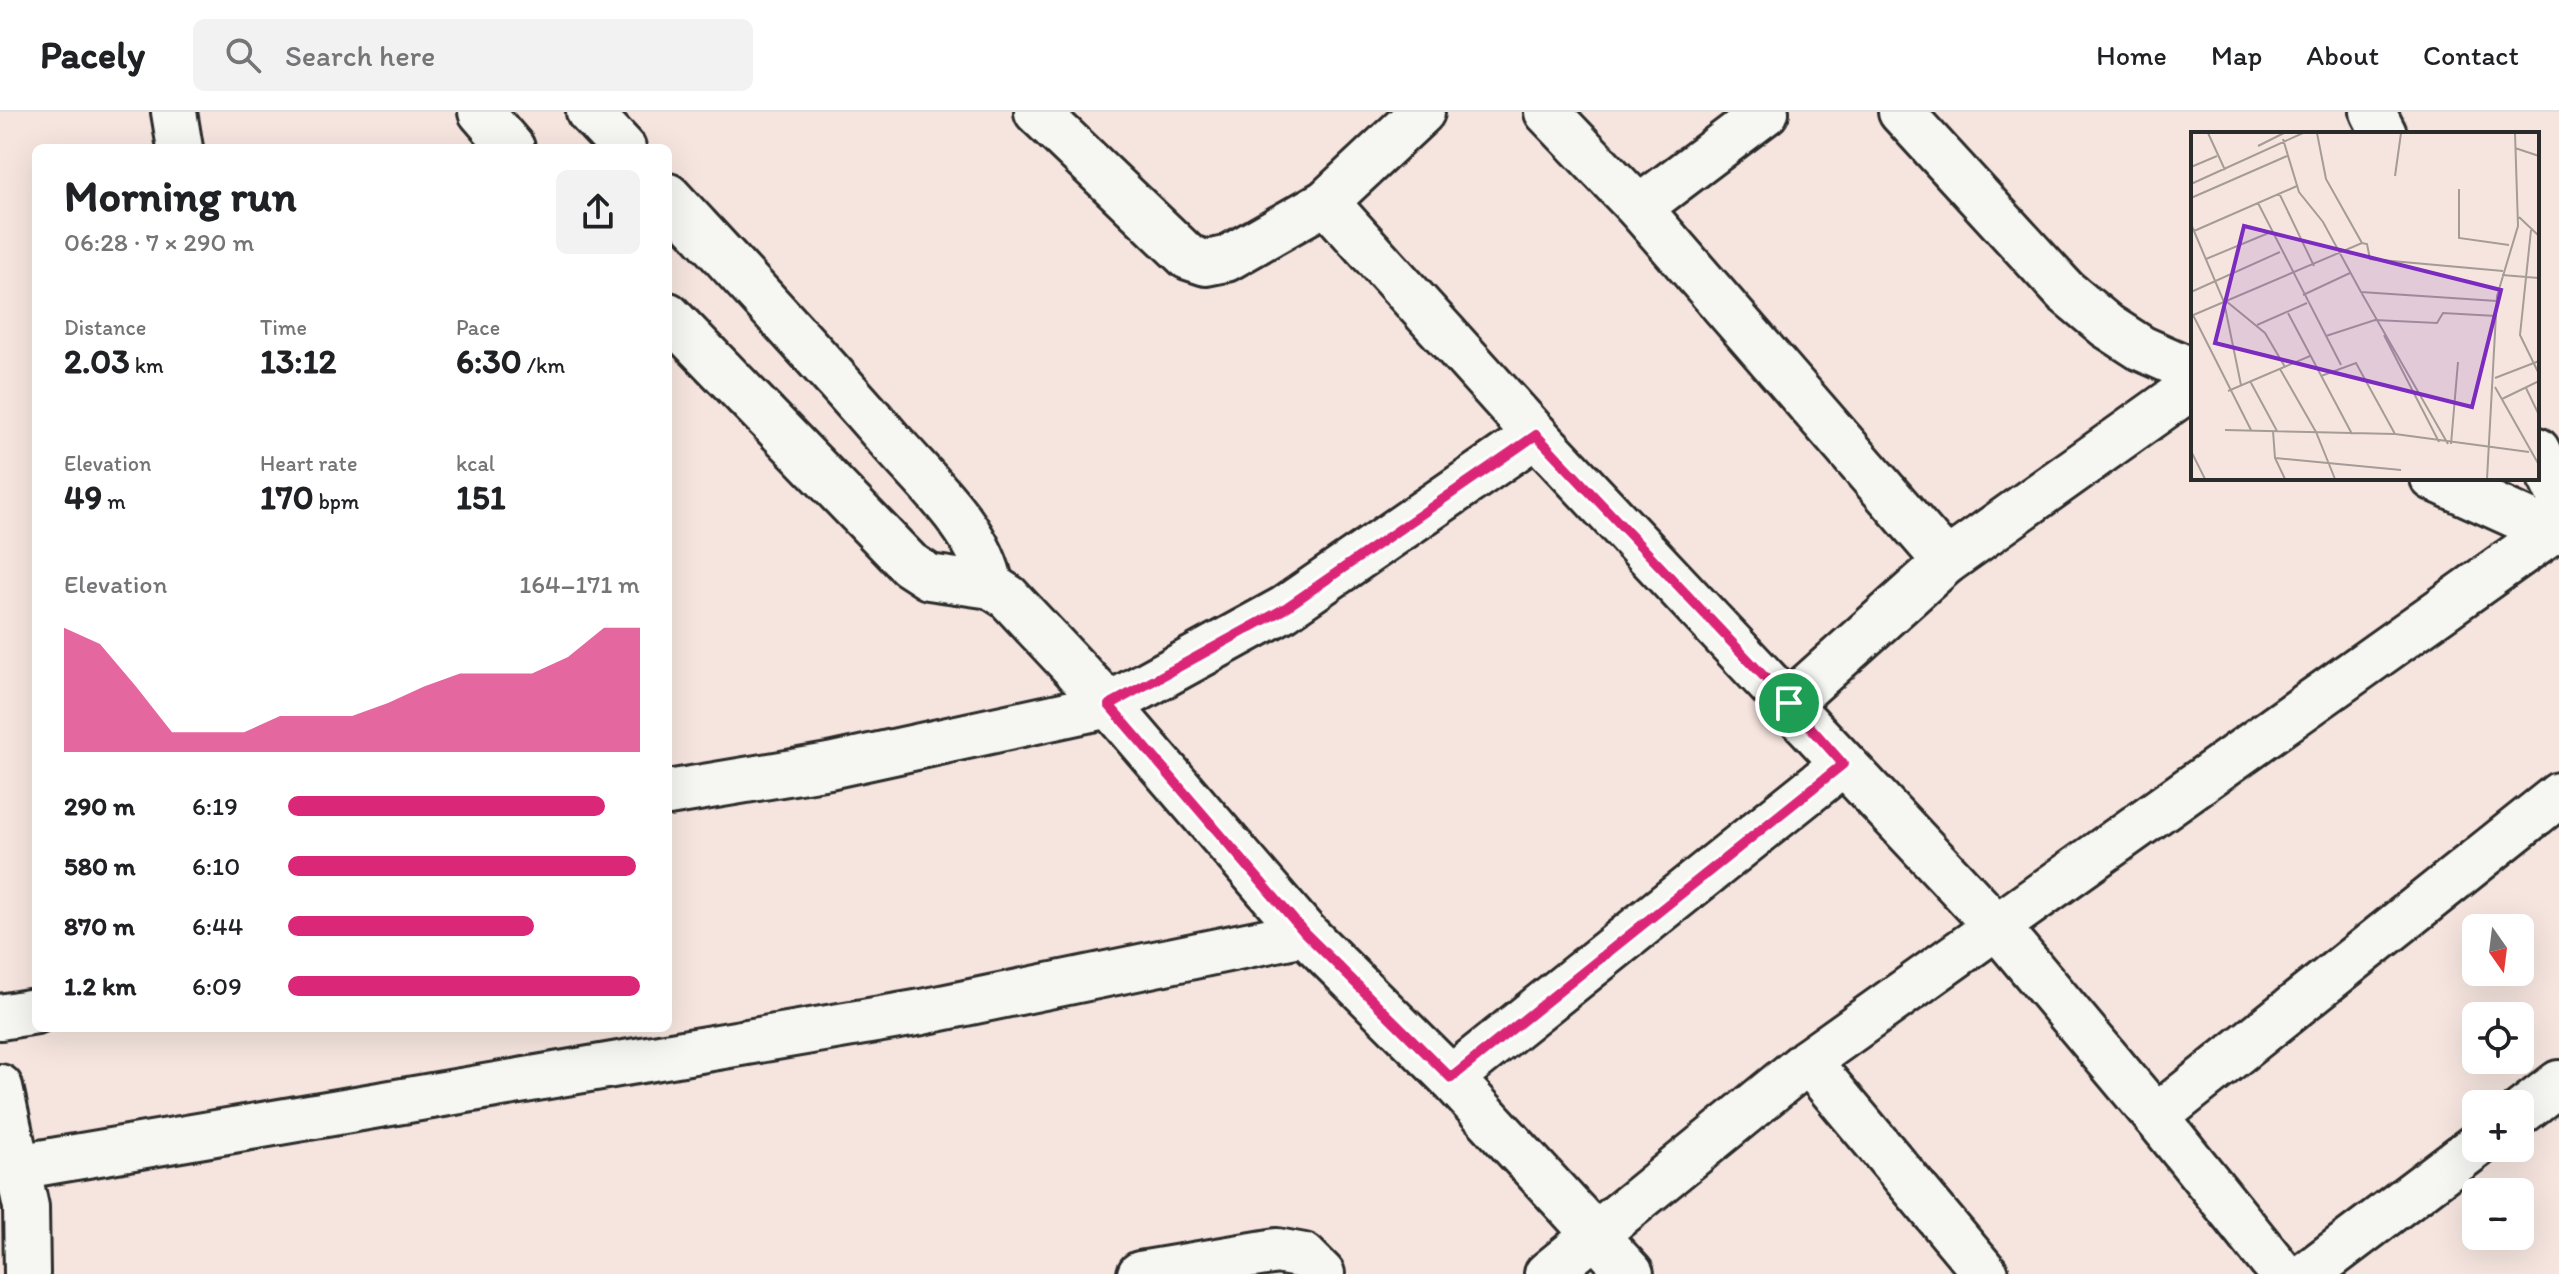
<!DOCTYPE html>
<meta charset="utf-8">
<style>
:root{--surface:#fff;--page:#f2f2f2;--text:#202124;--muted:#757577;--line:#e0e0e0;--accent:#db2777}
body{margin:0;font-family:Itim,sans-serif;background:var(--page);color:var(--text);height:100vh;display:flex;flex-direction:column;font-size:30px;white-space:nowrap}
*{box-sizing:border-box;margin:0}
p{font-size:26px;color:var(--muted)}
.icon{flex:none;width:44px;height:44px;fill:none;stroke:currentColor;stroke-width:2;stroke-linecap:round;stroke-linejoin:round}
.map{position:relative;flex:1;overflow:hidden}
.side{position:absolute;left:32px;top:32px;width:640px;height:888px;display:flex;flex-direction:column;background:var(--surface);border-radius:12px;box-shadow:0 8px 32px #0002}
.side>*{flex:none}
.needle{width:52px;rotate:166deg}
.buttons{position:absolute;left:2462px;top:802px;display:grid;gap:16px}
.buttons a{display:grid;place-items:center;width:72px;height:72px;border-radius:12px;background:var(--surface);box-shadow:0 8px 32px #0002;font-size:40px}
.pin{position:absolute;display:grid;place-items:center;width:68px;height:68px;color:#fff;margin:-34px;border:4px solid #fff;border-radius:50%;box-shadow:0 2px 8px #0007}
.round{display:grid;place-items:center;flex:none;width:84px;height:84px;border-radius:12px;background:var(--page)}
.overview{display:flex;align-items:center;justify-content:space-between;height:136px;padding:0 32px}
h1{font-size:44px;font-weight:700;line-height:60px}
.stats{display:grid;grid-template-columns:repeat(3,1fr);gap:12px;height:136px;padding:8px 32px}
.stats div{display:grid;align-content:center}
.stats b{font-size:34px;font-weight:700}
.stats small{font-size:22px;font-weight:400}
.stats p{font-size:22px}
.chart{height:224px;padding:16px 32px}
.chart p{display:flex;justify-content:space-between}
.chart svg{width:100%;height:144px;margin-top:8px;fill:var(--accent);opacity:.7}
ul{padding:0 32px;list-style:none;font-size:26px}
li{display:grid;grid-template-columns:128px 96px 1fr;align-items:center;height:60px}
li i{height:20px;border-radius:10px;background:var(--accent)}
header{display:flex;align-items:center;gap:48px;box-sizing:border-box;height:112px;padding:0 40px;background:var(--surface);border-bottom:2px solid var(--line)}
header strong{font-size:38px}
nav{display:flex;gap:44px;margin-inline-start:auto;font-size:28px}
.search{width:560px;height:72px;background:var(--page);display:flex;align-items:center;gap:20px;box-sizing:border-box;padding:0 28px;border-radius:12px;color:var(--muted);font-size:30px}
.map>svg:first-child{display:block}
</style>
<header>
<strong>Pacely</strong>
<div class="search"><svg class="icon" aria-label="search" viewBox="0 0 24 24"><circle cx="10" cy="10" r="6"/><path d="M15 15l6 6"/></svg>Search here</div>
<nav><a>Home</a><a>Map</a><a>About</a><a>Contact</a></nav>
</header>
<div class="map">
<svg width="2559" height="1162" viewBox="0 0 2559 1162">
<rect width="100%" height="100%" fill="#f6e5df"/>
<filter id="ink" filterUnits="userSpaceOnUse"><feTurbulence type="fractalNoise" baseFrequency=".0125" numOctaves="2"/><feDisplacementMap in="SourceGraphic" scale="16" xChannelSelector="R" yChannelSelector="G"/><feConvolveMatrix kernelMatrix="1 2 1 2 8 2 1 2 1" color-interpolation-filters="sRGB"/></filter>
<g filter="url(#ink)">
<g fill="none" stroke-linecap="round" stroke-linejoin="round">
<g stroke="#2b2b2b" stroke-width="50">
<g id="street">
<polyline points="174,0 180,36"/>
<polyline points="481,0 512,36"/>
<polyline points="589,0 623,36"/>
<polyline points="1037,0 1188,145 1206,151 1226,147 1326,90 1422,0"/>
<polyline points="1547,0 1639,96 1946,450"/>
<polyline points="1901,0 2065,179 2107,214 2141,236 2193,259"/>
<polyline points="2373,0 2384,22"/>
<path d="M668,84C742,164 816,243 887,325C924,368 980,416 991,474"/>
<polyline points="1326,90 1536,323 1997,815 2156,1005 2282,1162"/>
<polyline points="1639,96 1766,0"/>
<polyline points="668,203 909,452 929,465 991,474 1008,485 1109,593 1305,821"/>
<polyline points="2537,338 2559,383"/>
<polyline points="2433,366 2552,420"/>
<polyline points="1789,591 1946,450 2193,274"/>
<polyline points="668,681 829,654 1109,593 1284,497 1536,323"/>
<polyline points="0,905 36,899"/>
<polyline points="1808,949 1986,1162"/>
<polyline points="1451,966 1843,652"/>
<polyline points="2520,1001 2559,971"/>
<polyline points="2156,1005 2559,683"/>
<polyline points="17,1055 922,900 1305,821 1451,966 1631,1162"/>
<polyline points="1140,1162 1277,1139 1304,1144 1322,1162"/>
<polyline points="1547,1162 1808,949 2559,414"/>
<polyline points="2307,1162 2476,1034"/>
</g>
</g>
<g stroke="#2b2b2b" stroke-width="50">
<polyline id="secondary" points="0,975 26,1095 27,1162"/>
</g>
<use href="#street" stroke="#f6f6f2" stroke-width="44"/>
<use href="#secondary" stroke="#f6f6f2" stroke-width="44"/>
</g>
</g>
<g fill="none" stroke-linecap="round" stroke-linejoin="round" filter="url(#ink)">
<g stroke="#fff" stroke-width="16">
<polygon id="route" points="1536,323 1789,591 1843,652 1451,966 1305,821 1109,593 1284,497"/>
</g>
<use href="#route" stroke="#db2777" stroke-width="10"/>
</g>
<g transform="translate(2191 20)">
<rect width="348" height="348" fill="#f6e5df"/>
<path fill="none" stroke="#a59b97" stroke-width="2" d="M17,1L34,38M126,1L135,47L171,111L176,112L179,127L312,139M92,7L108,60L132,90L170,160L306,169M67,14L93,1M324,16L348,24M0,35L26,24M204,44L210,1M0,52L112,1M268,57V106L318,113M88,61L123,134M0,66L96,24M67,71L150,233M328,85L348,104M0,92L33,170L50,253M340,98L329,203L348,242M3,99L106,54M15,127L80,100M311,143L348,146M0,160L89,120M170,160L257,312M112,163L159,141M35,169L74,201L94,235M97,181L161,302M2,183L60,298M0,184L171,111M66,193L116,171M193,203L248,310M135,204L184,188L246,191L252,181L305,184M89,237L125,300L144,347M130,244L165,231L204,302M304,246L348,229M59,249L86,299M304,255L348,333M335,256L348,283M37,259L119,224M311,267L348,249M34,298L204,302L338,320M82,299L84,326L94,347M260,312L267,230M0,319L14,347M84,326L210,338M296,347L306,164L327,94L324,1"/>
<path fill="#7b2cbf" fill-opacity="0.15" stroke="#7b2cbf" stroke-width="4" d="M53,94L310,158L281,275L24,211Z"/>
<rect width="348" height="348" fill="none" stroke="#2b2b2b" stroke-width="4"/>
</g>
</svg>
<div class="buttons">
<a><svg class="needle" viewBox="-14 -14 28 28"><path d="M0-13l5 13h-10z" fill="#e53935"/><path d="M0 13l5-13h-10z" fill="#757577"/></svg></a>
<a><svg class="icon" aria-label="locate" viewBox="0 0 24 24"><circle cx="12" cy="12" r="6"/><path d="M12 2v4M12 18v4M2 12h4M18 12h4"/></svg></a>
<a>+</a>
<a>−</a>
</div>
<div class="pin" style="left:1789px;top:591px;background:#1e9e55"><svg class="icon" aria-label="arrive" viewBox="0 0 24 24"><path d="M6 21V4h12l-3 4 3 4H6"/></svg></div>
<section class="side">
<div class="overview"><div><h1>Morning run</h1><p>06:28 · 7 × 290 m</p></div><a class="round"><svg class="icon" aria-label="share" viewBox="0 0 24 24"><path d="M12 15V3M7 8l5-5 5 5M5 13v7h14v-7"/></svg></a></div>
<div class="stats">
<div><p>Distance</p><b>2.03<small> km</small></b></div>
<div><p>Time</p><b>13:12</b></div>
<div><p>Pace</p><b>6:30<small> /km</small></b></div>
</div>
<div class="stats">
<div><p>Elevation</p><b>49<small> m</small></b></div>
<div><p>Heart rate</p><b>170<small> bpm</small></b></div>
<div><p>kcal</p><b>151</b></div>
</div>
<div class="chart"><p><span>Elevation</span>164–171 m</p>
<svg viewBox="0 0 160 44" preserveAspectRatio="none"><path d="M0 44V6L10 11L20 24L30 38L40 38L50 38L60 33L70 33L80 33L90 29L100 24L110 20L120 20L130 20L140 15L150 6L160 6V44z"/></svg>
</div>
<ul>
<li><b>290 m</b>6:19<i style="width:90%"></i></li>
<li><b>580 m</b>6:10<i style="width:99%"></i></li>
<li><b>870 m</b>6:44<i style="width:70%"></i></li>
<li><b>1.2 km</b>6:09<i style="width:100%"></i></li>
</ul>
</section>
</div>
